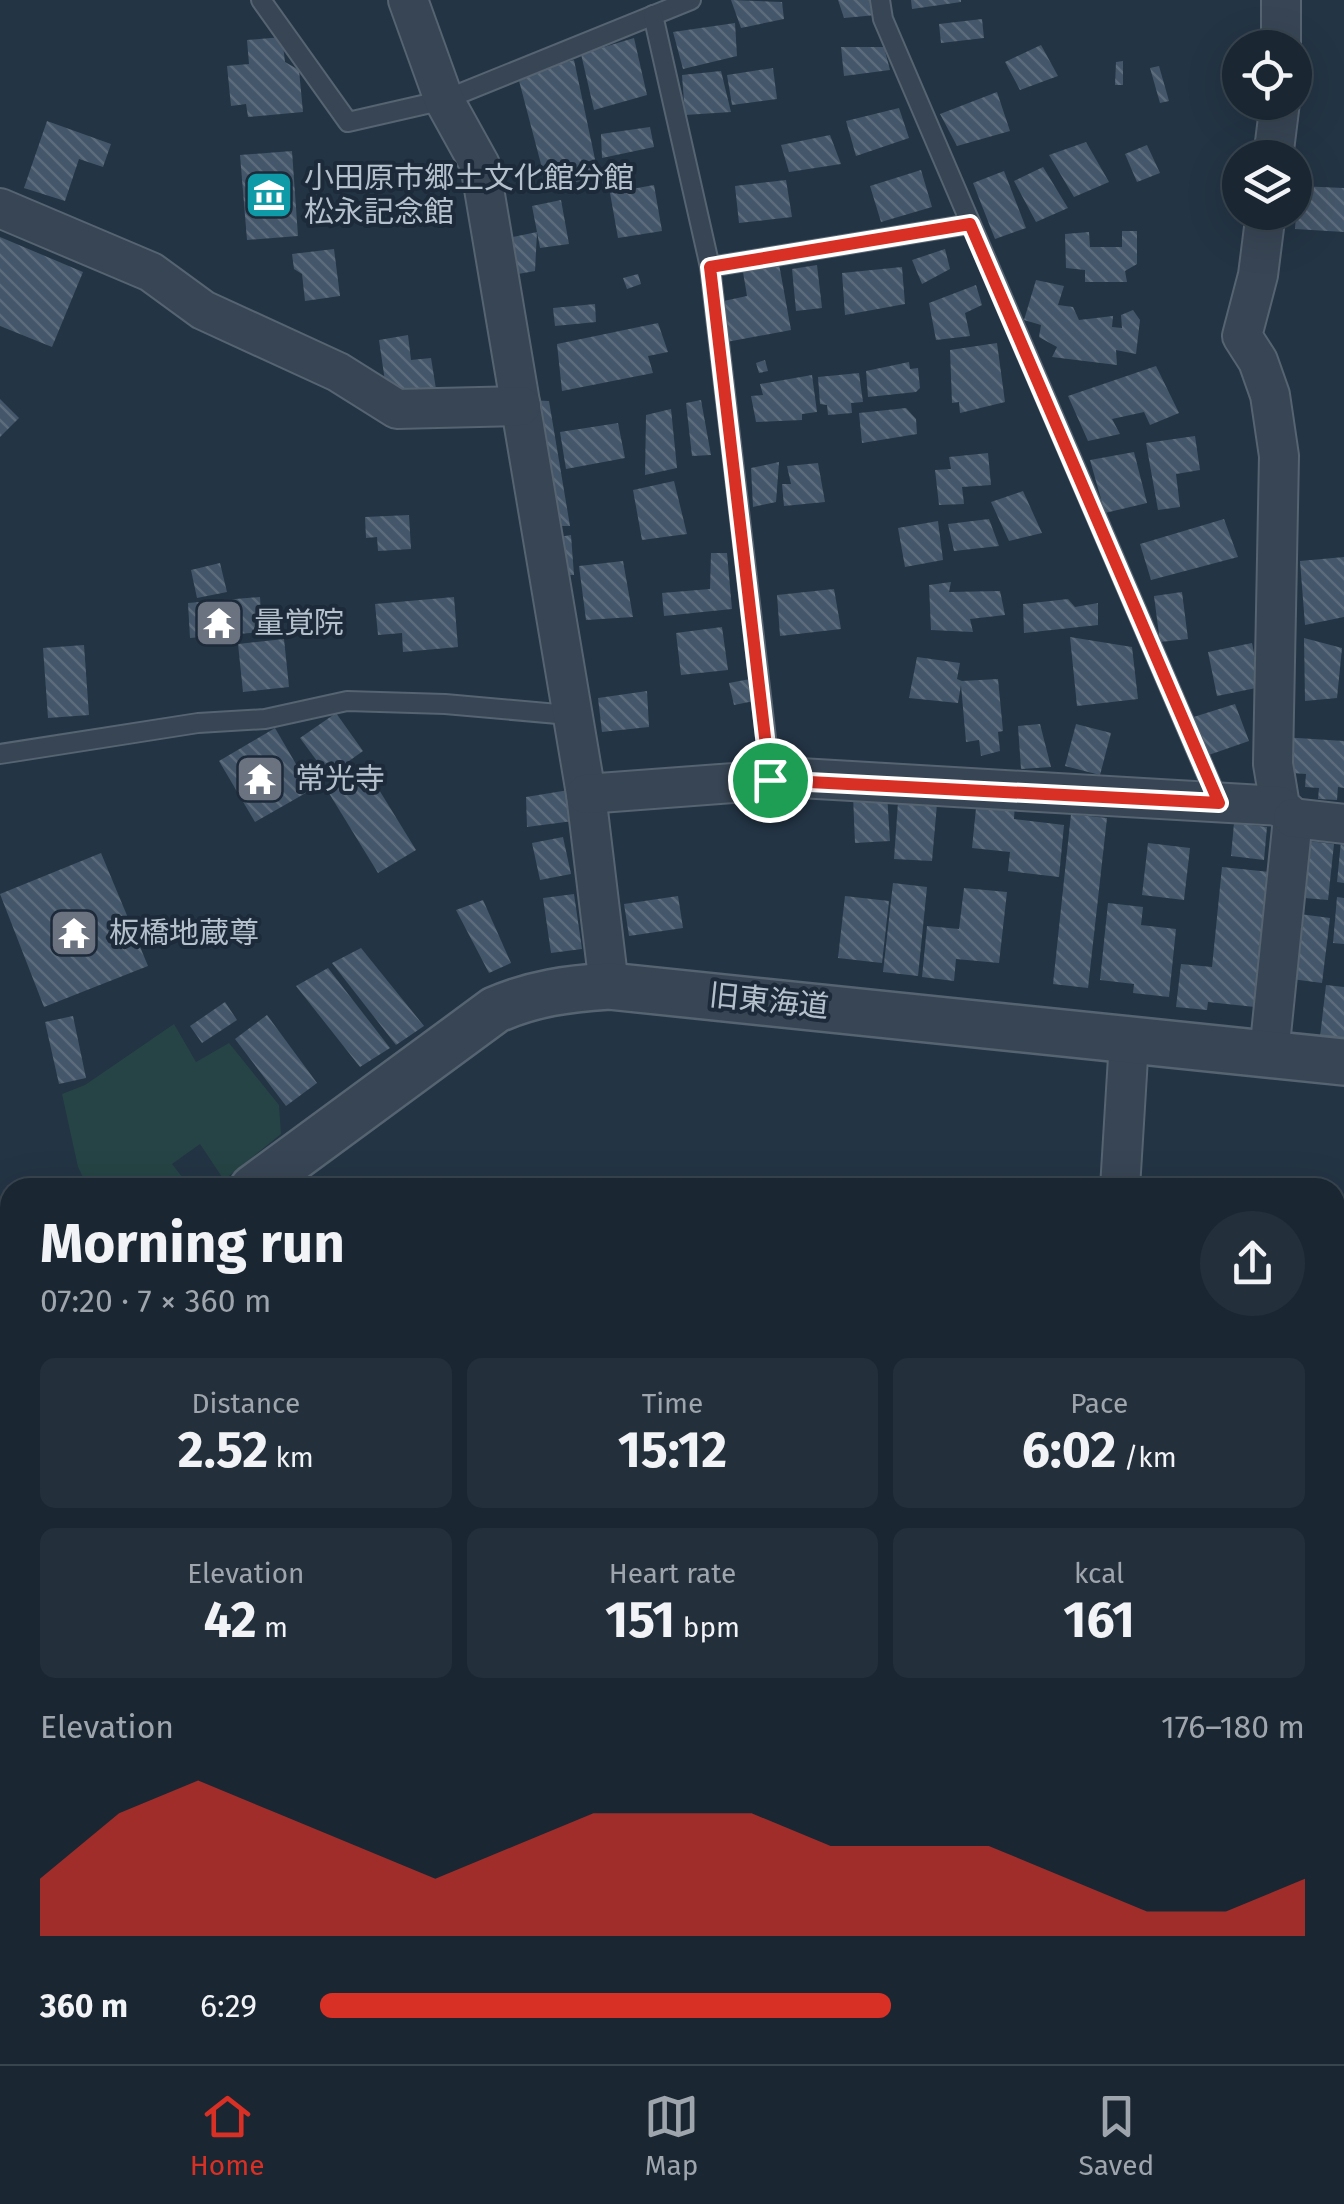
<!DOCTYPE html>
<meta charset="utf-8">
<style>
:root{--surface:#1a2733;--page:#232f3b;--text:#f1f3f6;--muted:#9fa5ac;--line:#38444e;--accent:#d93025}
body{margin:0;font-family:"Fira Sans","Noto Sans JP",sans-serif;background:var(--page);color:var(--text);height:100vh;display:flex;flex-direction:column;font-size:38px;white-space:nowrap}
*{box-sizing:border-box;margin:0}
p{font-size:32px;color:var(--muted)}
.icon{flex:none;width:55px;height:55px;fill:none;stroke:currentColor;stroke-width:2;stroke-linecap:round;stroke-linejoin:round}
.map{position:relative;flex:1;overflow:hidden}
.panel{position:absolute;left:0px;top:1178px;width:1345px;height:888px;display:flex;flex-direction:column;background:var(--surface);border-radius:30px 30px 0 0;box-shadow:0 10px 40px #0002,0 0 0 2px var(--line)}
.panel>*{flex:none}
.tools{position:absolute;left:1222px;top:30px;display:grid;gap:20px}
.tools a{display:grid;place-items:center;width:90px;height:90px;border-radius:50%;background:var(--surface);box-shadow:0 10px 40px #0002,0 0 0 2px var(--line);font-size:50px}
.pin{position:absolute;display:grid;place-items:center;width:85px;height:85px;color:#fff;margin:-42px;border:5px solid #fff;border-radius:50%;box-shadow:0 2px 10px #0007}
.round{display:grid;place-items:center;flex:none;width:105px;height:105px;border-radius:52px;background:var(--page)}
.summary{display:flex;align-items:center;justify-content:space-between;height:170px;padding:0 40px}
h1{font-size:55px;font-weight:700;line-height:75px}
.stats{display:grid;grid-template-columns:repeat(3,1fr);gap:15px;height:170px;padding:10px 40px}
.stats div{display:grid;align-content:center;border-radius:15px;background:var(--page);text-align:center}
.stats b{font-size:50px;font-weight:700}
.stats small{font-size:28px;font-weight:400}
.stats p{font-size:28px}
.chart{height:280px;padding:20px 40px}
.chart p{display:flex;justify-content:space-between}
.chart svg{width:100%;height:180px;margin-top:10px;fill:var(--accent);opacity:.7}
ul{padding:0 40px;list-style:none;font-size:32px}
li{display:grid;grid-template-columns:160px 120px 1fr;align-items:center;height:75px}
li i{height:25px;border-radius:12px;background:var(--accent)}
.menu{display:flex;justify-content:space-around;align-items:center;height:140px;border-top:2px solid var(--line);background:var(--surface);font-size:28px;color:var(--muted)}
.menu a{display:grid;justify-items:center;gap:5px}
.menu .selected{color:var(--accent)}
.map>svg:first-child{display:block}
</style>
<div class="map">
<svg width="1344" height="2064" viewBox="0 0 1344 2064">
<defs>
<pattern id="building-back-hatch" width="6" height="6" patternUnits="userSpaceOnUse" patternTransform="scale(2.5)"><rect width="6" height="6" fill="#445669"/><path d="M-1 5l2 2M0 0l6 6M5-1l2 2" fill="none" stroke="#5d6c7d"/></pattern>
</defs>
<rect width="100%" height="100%" fill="#233444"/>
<polygon fill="#264445" points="174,1024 196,1062 229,1043 279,1105 281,1134 224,1180 200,1144 172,1164 190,1187 88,1187 78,1167 62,1094 85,1085"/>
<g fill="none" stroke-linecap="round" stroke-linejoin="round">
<g stroke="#36506d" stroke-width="62">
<polyline points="0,1863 10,1867"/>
<polyline points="394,2055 408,2064"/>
</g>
</g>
<g fill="url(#building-back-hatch)">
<polygon points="731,0 782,2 784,19 741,28"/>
<polygon points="838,0 872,0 876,15 844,18"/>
<polygon points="911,0 961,0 961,2 912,9"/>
<polygon points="982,19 984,38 941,43 939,24"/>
<polygon points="735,23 737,56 683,69 673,32"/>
<polygon points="282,37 285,62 299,70 303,112 248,117 246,104 231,106 227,66 249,64 247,40"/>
<polygon points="634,38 647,95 594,110 581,54"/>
<polygon points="1041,45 1058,76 1020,90 1005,62"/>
<polygon points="841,47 884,47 890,70 844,76"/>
<polygon points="574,60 599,178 547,187 517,73"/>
<polygon points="1123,61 1123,85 1115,85 1116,62"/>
<polygon points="1159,66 1169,101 1160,103 1150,68"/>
<polygon points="773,68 777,99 732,105 727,75"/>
<polygon points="721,71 731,112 685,115 682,75"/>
<polygon points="997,92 1010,131 957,146 940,114"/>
<polygon points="899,108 909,138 856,156 846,121"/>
<polygon points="47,121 111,144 103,167 79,159 65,201 24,188"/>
<polygon points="650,127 654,147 602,158 601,134"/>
<polygon points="830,135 841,164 789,172 781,145"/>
<polygon points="1086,142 1109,182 1074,197 1049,155"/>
<polygon points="1147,145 1160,173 1137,182 1125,154"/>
<polygon points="292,151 298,236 247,240 240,155"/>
<polygon points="1043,167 1068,208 1036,222 1014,181"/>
<polygon points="921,170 932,207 881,222 870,186"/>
<polygon points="1004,171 1026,228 995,239 973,183"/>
<polygon points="786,180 792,217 739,223 735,186"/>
<polygon points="654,185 662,231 618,238 610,193"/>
<polygon points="1298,186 1344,188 1344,232 1295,229"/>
<polygon points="561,200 569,244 540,248 537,232 535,271 500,277 493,241 537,232 532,206"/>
<polygon points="1122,231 1137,231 1137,264 1125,271 1127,282 1085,282 1085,270 1066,268 1065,234 1089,232 1090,247 1122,247"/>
<polygon points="0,237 83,272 52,347 0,326"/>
<polygon points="334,249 340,296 305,301 302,274 294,269 292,254"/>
<polygon points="945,249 950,269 922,284 912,260"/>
<polygon points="779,264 791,330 721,343 714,303 747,296 743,272"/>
<polygon points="817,265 822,308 796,311 792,269"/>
<polygon points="902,267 905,304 845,315 842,273"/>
<polygon points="638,274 641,284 627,289 623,278"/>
<polygon points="1036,280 1064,286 1058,305 1073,307 1079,320 1113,316 1112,327 1122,328 1121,315 1133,310 1140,320 1136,354 1116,350 1117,365 1052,357 1057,347 1039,337 1041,325 1024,320"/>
<polygon points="976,285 982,305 965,313 970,336 936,340 929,303"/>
<polygon points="595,304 596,322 555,326 553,308"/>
<polygon points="658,323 668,352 648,356 653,373 562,391 557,344"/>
<polygon points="408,335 411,360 431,358 436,389 387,395 379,340"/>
<polygon points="997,343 1005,402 960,413 959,402 952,403 950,350"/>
<polygon points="765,360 768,371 759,373 756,363"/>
<polygon points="909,362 910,369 918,368 920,388 916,392 868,397 866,371"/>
<polygon points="1156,366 1179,413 1150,425 1144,412 1112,419 1120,434 1088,441 1068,396"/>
<polygon points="859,373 863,402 851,403 852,413 828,415 827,405 820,404 818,377"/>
<polygon points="812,375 817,412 802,414 802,420 756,422 751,396 763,395 760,384"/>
<polygon points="0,399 19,418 0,437"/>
<polygon points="528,400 549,401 570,526 540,526"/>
<polygon points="701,400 711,455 692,456 686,403"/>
<polygon points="906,408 916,419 917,434 862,443 859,413"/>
<polygon points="671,409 677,468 645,475 646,415"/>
<polygon points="618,423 625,458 566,469 560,432"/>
<polygon points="1195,436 1200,470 1176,474 1180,507 1158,510 1146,443"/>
<polygon points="1134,452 1147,503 1105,513 1090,460"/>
<polygon points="988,453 991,485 962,487 964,504 939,505 935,470 951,469 949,457"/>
<polygon points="779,462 776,502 753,507 751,468"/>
<polygon points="818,463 825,502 784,506 782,484 791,484 787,466"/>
<polygon points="674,481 687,534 642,540 633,490"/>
<polygon points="1023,491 1042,533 1009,541 991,502"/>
<polygon points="409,515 411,549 378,551 377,537 366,538 365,517"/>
<polygon points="989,519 999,546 954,551 948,524"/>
<polygon points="1224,519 1238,557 1151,580 1140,544"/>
<polygon points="938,521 943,560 905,567 898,528"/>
<polygon points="571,535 574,575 555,575 547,539"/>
<polygon points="711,553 727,553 732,609 664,616 662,593 710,589"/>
<polygon points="1344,557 1344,617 1305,625 1300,561"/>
<polygon points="623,561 633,617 586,620 579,566"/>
<polygon points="220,563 227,592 197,598 191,570"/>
<polygon points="951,582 949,592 1000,591 1005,615 970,619 973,632 931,630 929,585"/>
<polygon points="834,589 841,629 780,636 777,595"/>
<polygon points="1182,592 1188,639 1160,642 1154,596"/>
<polygon points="260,597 262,632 190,638 188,603"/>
<polygon points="454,597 458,647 403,652 402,633 378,635 375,604"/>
<polygon points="1068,599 1075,607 1098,603 1098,625 1024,633 1023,604"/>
<polygon points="722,627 728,670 681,675 676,633"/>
<polygon points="1070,637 1132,647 1138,699 1077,706"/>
<polygon points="1304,638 1342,648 1337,698 1305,701"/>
<polygon points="284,639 289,687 243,692 238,644"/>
<polygon points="1252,643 1261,687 1217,696 1208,652"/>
<polygon points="84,645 89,715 48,718 43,648"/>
<polygon points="917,657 960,663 957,679 962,681 998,679 1003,731 998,732 1000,751 981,756 979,740 966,742 961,685 958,703 909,698"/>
<polygon points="750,679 754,701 734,705 729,683"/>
<polygon points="647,691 649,727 602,732 598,698"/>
<polygon points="1235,704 1249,741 1200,758 1184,720"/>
<polygon points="336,713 363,751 328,776 300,738"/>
<polygon points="1040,724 1051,767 1021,769 1018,726"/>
<polygon points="1076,724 1111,733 1100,775 1065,766"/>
<polygon points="275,728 311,790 255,822 219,761"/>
<polygon points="1282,737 1344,741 1344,788 1338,787 1337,800 1318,799 1319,788 1305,787 1306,774 1279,772"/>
<polygon points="365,767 416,850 378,873 327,790"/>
<polygon points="575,789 573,821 527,827 526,797"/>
<polygon points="887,793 890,841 855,843 853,795"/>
<polygon points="977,798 1015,803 1014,819 1064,825 1059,877 1008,871 1010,852 972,848"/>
<polygon points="898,802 937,804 932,861 894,859"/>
<polygon points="1071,814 1107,818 1088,988 1053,984"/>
<polygon points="1234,823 1267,827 1264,860 1231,856"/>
<polygon points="563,837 571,874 540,880 532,843"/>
<polygon points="1300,840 1334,844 1328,900 1293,897"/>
<polygon points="1341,841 1344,841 1344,883 1337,882"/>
<polygon points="1148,843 1190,848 1184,900 1142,895"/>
<polygon points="101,853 148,966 44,1007 0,894"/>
<polygon points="1222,867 1270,872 1255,1007 1208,1002 1207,1010 1176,1007 1181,964 1212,967"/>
<polygon points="893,883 927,887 918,976 883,972"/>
<polygon points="964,888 1007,892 999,963 956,959 954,981 922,977 927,926 959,929"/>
<polygon points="574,894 582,949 551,953 543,898"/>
<polygon points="678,896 683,928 629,936 624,904"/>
<polygon points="845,896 889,901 882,963 838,958"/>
<polygon points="1337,897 1344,898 1344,944 1333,943"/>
<polygon points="483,900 511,963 489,973 456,910"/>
<polygon points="1108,903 1143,907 1141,925 1176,929 1169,997 1133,993 1134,984 1100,980"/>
<polygon points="1292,913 1330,918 1322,983 1284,978"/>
<polygon points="361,948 424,1026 396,1045 332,963"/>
<polygon points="328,968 390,1048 360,1067 296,986"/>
<polygon points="1326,985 1344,987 1344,1039 1320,1037"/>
<polygon points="225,1002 237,1020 202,1043 190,1026"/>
<polygon points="267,1015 317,1083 286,1106 235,1039"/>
<polygon points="73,1016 86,1078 59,1084 45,1022"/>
<polygon points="1335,1743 1344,1743 1344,1779 1335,1780"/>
<polygon points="1335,1894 1344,1896 1344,1959 1335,1958"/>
</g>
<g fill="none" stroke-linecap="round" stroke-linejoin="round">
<g stroke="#566371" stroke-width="22">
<g id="service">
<polyline points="261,0 348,122 444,100 691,0"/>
<polyline points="880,0 883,19 1219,803"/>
<polyline points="653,15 710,267 771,780"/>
<polyline points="710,267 970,224"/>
<polyline points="0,754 198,723 265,719 347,701 445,704 569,715"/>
<polyline points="1335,1389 1344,1394"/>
<polyline points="1256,2055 1293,2064"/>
<polyline points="1081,2064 1085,2055"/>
</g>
</g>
<g stroke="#566371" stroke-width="42">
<g id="minor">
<polyline points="408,0 444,100 480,165 586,794 609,986"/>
<polyline points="1281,0 1281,48"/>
<polyline points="1273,158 1280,102"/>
<polyline points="0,208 151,272 203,310 338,372 397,409 521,406"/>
<polyline points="1266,212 1258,275 1242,336 1258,361 1270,395 1279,456 1273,764 1280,806 1293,818 1269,1054"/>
<polyline points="586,794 800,778 1280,806"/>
<polyline points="1293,818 1344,824"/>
<polyline points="1120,1188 1129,1041"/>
<polyline points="1001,2055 1018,2064"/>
</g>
</g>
<g stroke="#566371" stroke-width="50">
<g id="tertiary">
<path d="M253,1188L495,1010C534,993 567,989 609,986L1344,1062"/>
<polyline points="0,1386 10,1382"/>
</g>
</g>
<g stroke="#43505e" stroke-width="60">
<g id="trunk">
<polyline points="0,1554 10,1556"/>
<polyline points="1335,1858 1344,1860"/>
</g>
</g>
<use href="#service" stroke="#384554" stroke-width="18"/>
<use href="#minor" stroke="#384554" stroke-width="38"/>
<use href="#tertiary" stroke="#384554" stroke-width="45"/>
<use href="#trunk" stroke="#686764" stroke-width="55"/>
<g stroke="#5a6a7b" stroke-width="8" stroke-dasharray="10 10" stroke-linecap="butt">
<polyline points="0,1488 10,1493"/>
<polyline points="1335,2047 1344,2049"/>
</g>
</g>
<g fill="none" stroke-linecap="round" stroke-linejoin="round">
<g stroke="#fff" stroke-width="20">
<polygon id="route" points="970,224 1219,803 770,780 710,267"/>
</g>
<use href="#route" stroke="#d93025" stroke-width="12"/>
</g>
<defs>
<g id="museum-square" transform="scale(2.5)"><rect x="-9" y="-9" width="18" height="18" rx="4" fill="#0f9aa8" stroke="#1d2a39"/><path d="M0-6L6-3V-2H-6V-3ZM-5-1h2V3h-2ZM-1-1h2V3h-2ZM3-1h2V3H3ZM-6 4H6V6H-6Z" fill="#fff"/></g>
<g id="temple-square" transform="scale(2.5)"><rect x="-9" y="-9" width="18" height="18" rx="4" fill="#6b7280" stroke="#1d2a39"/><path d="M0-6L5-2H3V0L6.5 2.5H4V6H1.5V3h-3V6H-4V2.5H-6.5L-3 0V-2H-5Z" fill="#fff"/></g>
</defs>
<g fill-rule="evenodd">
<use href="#museum-square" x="269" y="195"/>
<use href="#temple-square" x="219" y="623"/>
<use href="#temple-square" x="260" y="779"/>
<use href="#temple-square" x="74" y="933"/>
</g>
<g text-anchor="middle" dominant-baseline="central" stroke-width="8" stroke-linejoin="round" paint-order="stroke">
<g font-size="30" fill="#b5c0cd" stroke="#1d2a39" text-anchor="start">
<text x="304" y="178">小田原市郷土文化館分館<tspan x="304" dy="34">松永記念館</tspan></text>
<text x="254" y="623">量覚院</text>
<text x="295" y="779">常光寺</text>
<text x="109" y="933">板橋地蔵尊</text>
</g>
<g font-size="30" fill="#b5c0cd" stroke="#1d2a39">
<text transform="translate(769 1001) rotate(6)">旧東海道</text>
</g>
</g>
</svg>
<div class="tools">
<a><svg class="icon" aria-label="locate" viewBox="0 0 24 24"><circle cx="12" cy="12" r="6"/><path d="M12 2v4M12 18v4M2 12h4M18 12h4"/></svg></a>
<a><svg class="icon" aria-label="layers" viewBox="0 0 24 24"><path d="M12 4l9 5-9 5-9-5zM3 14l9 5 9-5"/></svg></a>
</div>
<div class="pin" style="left:770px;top:780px;background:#1e9e55"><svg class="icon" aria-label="arrive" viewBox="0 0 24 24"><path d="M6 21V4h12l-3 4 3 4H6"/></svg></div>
<section class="panel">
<div class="summary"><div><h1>Morning run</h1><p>07:20 · 7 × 360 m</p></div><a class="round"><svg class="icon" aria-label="share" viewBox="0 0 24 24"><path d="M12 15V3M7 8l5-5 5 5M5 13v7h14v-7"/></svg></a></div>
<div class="stats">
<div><p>Distance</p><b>2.52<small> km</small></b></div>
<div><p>Time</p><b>15:12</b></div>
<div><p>Pace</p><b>6:02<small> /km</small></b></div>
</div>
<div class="stats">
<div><p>Elevation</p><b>42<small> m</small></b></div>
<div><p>Heart rate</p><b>151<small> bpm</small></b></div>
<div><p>kcal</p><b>161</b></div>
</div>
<div class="chart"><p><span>Elevation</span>176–180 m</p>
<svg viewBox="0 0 160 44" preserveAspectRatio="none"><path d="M0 44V30L10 14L20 6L30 14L40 22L50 30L60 22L70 14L80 14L90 14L100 22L110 22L120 22L130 30L140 38L150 38L160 30V44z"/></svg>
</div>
<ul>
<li><b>360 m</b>6:29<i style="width:58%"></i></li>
</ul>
</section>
</div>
<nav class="menu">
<a class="selected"><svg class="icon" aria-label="home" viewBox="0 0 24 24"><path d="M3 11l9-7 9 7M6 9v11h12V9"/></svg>Home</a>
<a><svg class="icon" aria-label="map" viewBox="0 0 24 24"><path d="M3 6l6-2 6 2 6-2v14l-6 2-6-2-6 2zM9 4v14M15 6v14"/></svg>Map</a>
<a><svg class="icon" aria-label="saved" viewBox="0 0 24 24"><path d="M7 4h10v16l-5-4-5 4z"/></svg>Saved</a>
</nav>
